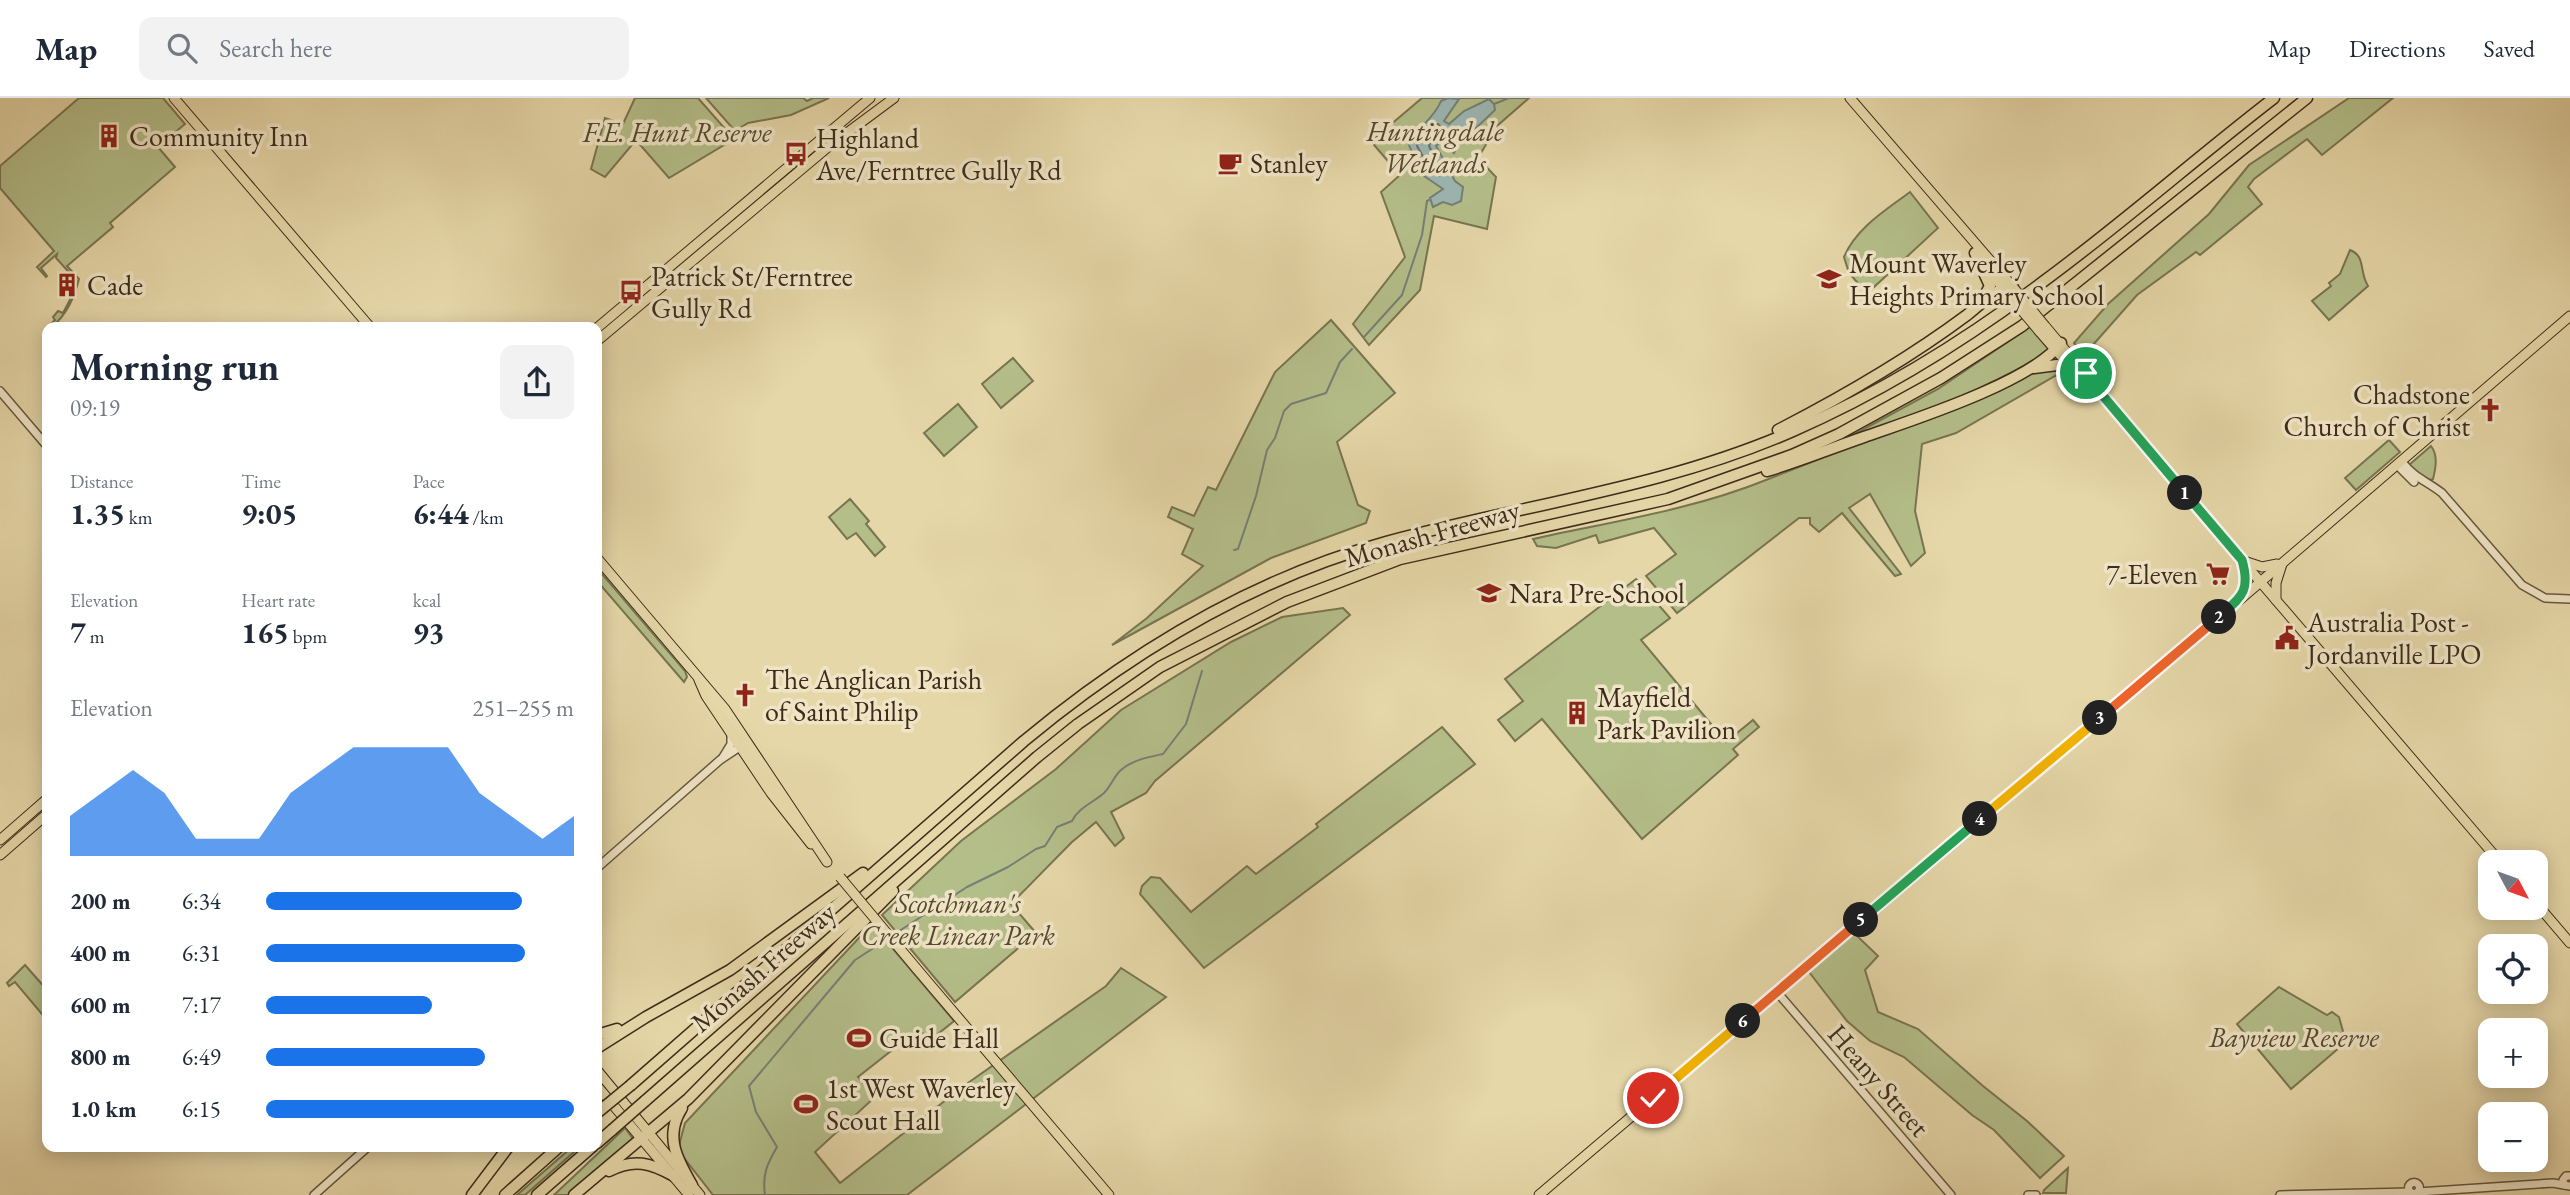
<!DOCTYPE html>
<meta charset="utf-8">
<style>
:root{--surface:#fff;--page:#f2f2f3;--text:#1f2937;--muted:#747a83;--line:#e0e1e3;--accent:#1a73e8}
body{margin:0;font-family:"EB Garamond",serif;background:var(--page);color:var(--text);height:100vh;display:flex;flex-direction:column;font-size:26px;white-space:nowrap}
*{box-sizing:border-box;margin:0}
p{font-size:23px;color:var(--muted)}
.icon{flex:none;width:38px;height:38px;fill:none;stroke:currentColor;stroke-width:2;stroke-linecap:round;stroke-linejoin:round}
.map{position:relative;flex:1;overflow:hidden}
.details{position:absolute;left:42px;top:224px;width:560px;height:830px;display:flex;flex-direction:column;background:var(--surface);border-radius:14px;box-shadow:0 4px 18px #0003}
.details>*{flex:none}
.needle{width:46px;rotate:131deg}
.buttons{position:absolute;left:2478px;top:752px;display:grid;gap:14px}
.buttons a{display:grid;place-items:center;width:70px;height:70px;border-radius:14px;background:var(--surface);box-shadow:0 4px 18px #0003;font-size:35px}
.pin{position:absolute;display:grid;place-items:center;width:60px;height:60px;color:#fff;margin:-30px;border:4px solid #fff;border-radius:50%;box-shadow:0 2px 7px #0007}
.km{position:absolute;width:35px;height:35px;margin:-18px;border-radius:50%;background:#222;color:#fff;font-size:19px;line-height:35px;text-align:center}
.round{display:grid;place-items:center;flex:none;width:74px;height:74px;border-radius:14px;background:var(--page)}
.headline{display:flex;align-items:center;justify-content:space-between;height:119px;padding:0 28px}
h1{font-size:38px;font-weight:700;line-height:52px}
.metrics{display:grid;grid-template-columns:repeat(3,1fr);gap:10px;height:119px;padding:7px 28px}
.metrics div{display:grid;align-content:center}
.metrics b{font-size:30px;font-weight:700}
.metrics small{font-size:19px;font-weight:400}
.metrics p{font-size:19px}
.chart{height:196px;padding:14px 28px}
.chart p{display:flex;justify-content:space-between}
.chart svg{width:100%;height:126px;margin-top:7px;fill:var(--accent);opacity:.7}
ul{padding:0 28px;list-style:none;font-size:23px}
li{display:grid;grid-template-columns:112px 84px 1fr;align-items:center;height:52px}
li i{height:18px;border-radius:9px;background:var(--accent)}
header{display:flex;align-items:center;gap:42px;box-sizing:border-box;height:98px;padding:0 35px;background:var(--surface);border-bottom:2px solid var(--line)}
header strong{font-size:33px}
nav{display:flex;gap:38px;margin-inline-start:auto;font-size:24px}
.search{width:490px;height:63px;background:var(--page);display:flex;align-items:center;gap:18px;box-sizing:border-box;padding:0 24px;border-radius:14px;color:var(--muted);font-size:26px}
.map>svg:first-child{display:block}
</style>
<header>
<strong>Map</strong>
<div class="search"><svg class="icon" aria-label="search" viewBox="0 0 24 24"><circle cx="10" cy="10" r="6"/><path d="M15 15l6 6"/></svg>Search here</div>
<nav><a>Map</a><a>Directions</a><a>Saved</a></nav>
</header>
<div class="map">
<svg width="2570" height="1097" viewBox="0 0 2570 1097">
<rect width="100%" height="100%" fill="#e6d7a8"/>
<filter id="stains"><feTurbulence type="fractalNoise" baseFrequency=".00286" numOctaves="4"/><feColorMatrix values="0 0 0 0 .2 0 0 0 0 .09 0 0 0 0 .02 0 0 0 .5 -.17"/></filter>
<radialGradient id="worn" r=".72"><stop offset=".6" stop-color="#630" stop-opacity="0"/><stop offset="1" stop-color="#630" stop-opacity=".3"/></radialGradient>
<g fill="#b4be89" stroke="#787551" stroke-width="2">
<path d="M79,0H163L185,26L158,49L175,69L110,125L113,129L67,168L79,181C74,200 67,216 52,229H48L55,222L53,219L58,213L63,215L73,196L76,182L56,160L57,156L41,170L47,178L46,179L37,169L54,153L0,90V68Z"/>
<polygon points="635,0 698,0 734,41 669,80 636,42 605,79 591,71 605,20 623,26"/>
<polygon points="706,0 803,0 807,3 813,0 829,0 791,17 748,25 735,33"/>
<polygon points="1422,0 1529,0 1497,28 1478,60 1496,79 1487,131 1434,118 1420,192 1369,247 1353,226 1405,159 1381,94 1400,77 1374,47 1376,39"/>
<polygon points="2349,0 2393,0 2322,57 2307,41 2254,81 2248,89 2262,106 2200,157 2196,154 2137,197 2092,248 2092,267 2074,245 2108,206 2209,116 2249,67"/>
<path d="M1910,94L1938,130L1874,189L1864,192L1849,175L1844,159C1856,130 1886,112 1910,94Z"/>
<path d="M2350,152C2366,158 2359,174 2368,188L2329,222L2312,203L2331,188L2329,185L2340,176Z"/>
<polygon points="1331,222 1395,295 1337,344 1358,407 1370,413 1366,425 1271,460 1112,547 1147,520 1203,468 1182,456 1193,431 1168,419 1172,409 1194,418 1208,389 1216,392 1275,274"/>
<path d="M2030,229L2050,253C1988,291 1920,315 1852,340L1851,338L1938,291Z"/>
<polygon points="1013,260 1033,283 1001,310 982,286"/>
<path d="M2054,269L2065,276L2055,278L1956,335L1922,346L1915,413L1925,455L1911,468L1870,396L1849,410L1901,476L1895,478L1842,415L1819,434L1810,426V420H1799L1677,515L1646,478L1676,456L1654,430L1599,445L1596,437L1556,450L1537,448L1533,441C1610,424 1692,412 1766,382C1841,353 1915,323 1990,294C2011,286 2032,271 2054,269Z"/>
<polygon points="958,306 977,329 944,358 924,335"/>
<polygon points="2389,342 2400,354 2356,392 2345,380"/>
<path d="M2431,348C2438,357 2436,369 2433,381L2428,383L2409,367Z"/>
<polygon points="850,401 869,423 866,426 885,449 875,458 856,435 847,441 829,419"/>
<polygon points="597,470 685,573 687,579 684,584 597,483"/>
<polygon points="1636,481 1670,520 1641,542 1726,644 1753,622 1759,629 1733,651 1738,657 1642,741 1542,621 1515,643 1498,622 1523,603 1505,581"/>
<polygon points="1343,510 1350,517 1155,683 1146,695 1111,714 1124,740 1115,748 1096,724 1072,744 1011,806 1036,835 955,904 882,817 961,743 1056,671 1121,612 1231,544 1282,519"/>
<polygon points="1442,629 1475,666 1204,870 1140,796 1142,788 1151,779 1160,780 1191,814 1247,768 1256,776 1318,729 1316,726"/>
<polygon points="872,826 954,923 929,943 919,931 858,979 875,999 815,1054 840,1085 965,987 1106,888 1121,870 1166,899 907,1097 713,1097 681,1056 679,1047 685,1025"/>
<polygon points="1854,835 1878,858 1865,872 1878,914 1918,931 1983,988 2027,1023 2064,1058 2040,1080 1994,1032 1972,1017 1904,959 1870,943 1847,923 1809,874"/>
<polygon points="25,867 47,892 47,922 15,884 9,888 7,885"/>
<polygon points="2279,889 2327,917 2332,914 2339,919 2346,944 2291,991 2237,926"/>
<polygon points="625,1030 634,1042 569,1097 554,1097"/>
<polygon points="572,1049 575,1053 525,1097 517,1097"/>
<polygon points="2068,1070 2066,1095 2043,1095 2044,1092"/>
</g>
<path fill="#9cb7b4" stroke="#767f76" stroke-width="2" d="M1448,0L1459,1L1444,23L1449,26L1464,13L1489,1L1494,6L1495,12L1473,33L1462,39L1454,55L1442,43L1436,48L1455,83L1463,89L1461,103L1452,107L1443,104L1433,109L1430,100L1443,91L1424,78C1422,66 1413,59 1409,47C1416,30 1434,21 1441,3Z"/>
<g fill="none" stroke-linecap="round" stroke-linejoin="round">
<polygon stroke="#6c7266" stroke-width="2" points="1434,26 1438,26 1443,32 1431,43 1429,48 1442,73 1439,78 1431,73 1417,48 1419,42"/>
<g stroke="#767f76" stroke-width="2">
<polyline points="1494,6 1509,0"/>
<polyline points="1364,239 1402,197 1422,137 1427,103 1429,102"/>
<polyline points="1234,452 1238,451 1256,398 1267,352 1275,340 1284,313 1291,306 1326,295 1340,264 1352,251"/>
<path d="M893,837L967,789L1008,769L1036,751L1045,748L1057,729L1072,723C1078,710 1094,704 1104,695C1111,688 1114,678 1121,672C1132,662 1149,659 1163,656L1186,626L1202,573"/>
<path d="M765,1097C762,1077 767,1066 777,1049L756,1014L749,988L855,862L886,842"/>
</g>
<g stroke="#67573d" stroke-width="10">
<g id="minor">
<polyline points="0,293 47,348"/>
<path d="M2401,363C2416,381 2425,382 2442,395L2522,487L2545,500L2570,501"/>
<polyline points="2397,367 2414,384"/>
<polyline points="723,659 731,646 731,635"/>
<polyline points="597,770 720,662 741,648"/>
<polyline points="1777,894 1951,1097"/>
<polyline points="2570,1078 2566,1078 2563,1082 2564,1087 2570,1088"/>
<circle cx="2414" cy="1090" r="5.5"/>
<polyline points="2418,1094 2553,1085 2564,1087"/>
<polyline points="314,1097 369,1048"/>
<polyline points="2028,1097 2036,1097"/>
<polyline points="2280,1097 2410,1094"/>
</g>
</g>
<g stroke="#3d2c19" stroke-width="11">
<g id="major">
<polyline points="174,0 370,229"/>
<polyline points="1850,0 2013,189"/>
<polyline points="1982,164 2006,194"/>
<polyline points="2045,228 2216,432 2501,765"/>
<polyline points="597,230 870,0"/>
<polyline points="2039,233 2076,275"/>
<polyline points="597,243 828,49 894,0"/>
<polyline points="597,460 725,611 827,764"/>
<polyline points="2244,463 2262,469 2277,466"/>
<polyline points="2241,499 2246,483 2243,465"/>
<polyline points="2276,502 2276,485 2282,466"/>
<polyline points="699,582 706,598 771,695 811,746"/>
<polyline points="0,742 47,701"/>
<polyline points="0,757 47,716"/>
<polyline points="2536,805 2570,845"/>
<polyline points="916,870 1109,1097"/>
<polyline points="597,972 700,1097"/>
<polyline points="597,988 689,1097"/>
<polyline points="1539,1097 2201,535 2570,218"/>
</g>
</g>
<g stroke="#3d2c19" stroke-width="13">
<g id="highway">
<polyline points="1975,155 1990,188 1981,204"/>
<polyline points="2034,270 2057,267 2082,281"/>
<path d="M1778,332C1844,298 1908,261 1967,217C1981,206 1995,190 2013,189"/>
<path d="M1767,373C1800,363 1832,350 1864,339C1912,322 2032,284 2061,245"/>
<polyline points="597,937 617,931"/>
<polyline points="597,950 646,919 730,872 863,775"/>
<path d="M631,987L1024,643C1130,555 1252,481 1386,444C1521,407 1664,390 1793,333C1882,294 1966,242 2044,183C2123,125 2196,60 2274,0"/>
<polyline points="645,1003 1037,659 1078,626 1160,569 1287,504 1400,461 1668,401 1792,357 1839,336 1941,280 2022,228 2307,0"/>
<path d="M682,1010C664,1038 677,1061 692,1087"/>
<polyline points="597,1045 612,1032"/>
<path d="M609,1073C634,1060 651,1065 674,1078"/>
<polyline points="472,1097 509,1048"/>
<polyline points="505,1097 560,1048"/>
<polyline points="537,1097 593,1048"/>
<polyline points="574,1097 688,1001 893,793"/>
</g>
</g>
<use href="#minor" stroke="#efe5c6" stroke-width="7"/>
<use href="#major" stroke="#e6d7a8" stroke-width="9"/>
<use href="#highway" stroke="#e6d7a8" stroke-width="10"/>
<g stroke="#3d2c19" stroke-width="11" stroke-linecap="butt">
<g id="major-bridge">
<polyline points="2013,189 2045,228"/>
<polyline points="2008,196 2039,233"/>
<polyline points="840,779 916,870"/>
</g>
</g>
<g stroke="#3d2c19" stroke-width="13" stroke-linecap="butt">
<g id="highway-bridge">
<polyline points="597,1015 631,987"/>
<polyline points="612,1032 645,1003"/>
</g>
</g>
<use href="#major-bridge" stroke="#e6d7a8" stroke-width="9"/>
<use href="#highway-bridge" stroke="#e6d7a8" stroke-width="10"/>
</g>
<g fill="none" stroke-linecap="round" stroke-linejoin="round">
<g stroke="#fff" stroke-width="14">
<polyline id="split-1" points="2086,275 2104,299 2185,395"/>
</g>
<g stroke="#fff" stroke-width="14">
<path id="split-2" d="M2185,395L2242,462C2251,494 2241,499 2219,519"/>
</g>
<g stroke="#fff" stroke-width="14">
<polyline id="split-3" points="2100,620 2219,519"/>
</g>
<g stroke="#fff" stroke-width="14">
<polyline id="split-4" points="1980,721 2100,620"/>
</g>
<g stroke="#fff" stroke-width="14">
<polyline id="split-5" points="1861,822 1980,721"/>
</g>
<g stroke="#fff" stroke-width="14">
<polyline id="split-6" points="1743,923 1861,822"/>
</g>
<g stroke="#fff" stroke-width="14">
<polyline id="split-7" points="1653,1000 1743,923"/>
</g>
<use href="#split-1" stroke="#22a559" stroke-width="9"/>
<use href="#split-2" stroke="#22a559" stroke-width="9"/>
<use href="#split-3" stroke="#f0652b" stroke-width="9"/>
<use href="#split-4" stroke="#f5b400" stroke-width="9"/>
<use href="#split-5" stroke="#22a559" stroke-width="9"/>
<use href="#split-6" stroke="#f0652b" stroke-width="9"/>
<use href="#split-7" stroke="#f5b400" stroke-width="9"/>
</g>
<defs>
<g id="building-bare" transform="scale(1.89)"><path d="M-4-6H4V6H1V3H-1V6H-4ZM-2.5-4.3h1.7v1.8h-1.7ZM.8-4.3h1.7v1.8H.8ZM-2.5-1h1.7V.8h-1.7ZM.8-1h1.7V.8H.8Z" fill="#8f2418" stroke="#efe5c6" stroke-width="2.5" paint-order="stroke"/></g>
<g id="bus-bare" transform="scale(1.89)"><path d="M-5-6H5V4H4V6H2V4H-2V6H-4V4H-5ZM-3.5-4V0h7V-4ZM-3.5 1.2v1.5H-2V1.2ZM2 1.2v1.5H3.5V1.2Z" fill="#8f2418" stroke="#efe5c6" stroke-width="2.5" paint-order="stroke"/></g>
<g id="cafe-bare" transform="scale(1.89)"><path d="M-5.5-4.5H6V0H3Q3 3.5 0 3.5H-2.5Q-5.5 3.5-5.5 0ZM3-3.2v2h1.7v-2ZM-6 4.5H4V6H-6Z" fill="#8f2418" stroke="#efe5c6" stroke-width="2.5" paint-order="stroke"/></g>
<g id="school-bare" transform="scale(1.89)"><path d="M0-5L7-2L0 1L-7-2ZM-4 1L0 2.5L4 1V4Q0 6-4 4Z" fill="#8f2418" stroke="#efe5c6" stroke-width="2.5" paint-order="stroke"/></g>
<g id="church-bare" transform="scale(1.89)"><path d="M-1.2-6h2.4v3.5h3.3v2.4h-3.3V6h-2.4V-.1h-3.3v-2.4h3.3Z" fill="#8f2418" stroke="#efe5c6" stroke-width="2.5" paint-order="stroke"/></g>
<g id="supermarket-bare" transform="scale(1.89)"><path d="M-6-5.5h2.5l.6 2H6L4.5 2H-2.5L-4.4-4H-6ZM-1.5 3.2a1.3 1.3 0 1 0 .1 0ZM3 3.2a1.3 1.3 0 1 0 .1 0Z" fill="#8f2418" stroke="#efe5c6" stroke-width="2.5" paint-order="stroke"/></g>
<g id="civic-bare" transform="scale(1.89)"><path d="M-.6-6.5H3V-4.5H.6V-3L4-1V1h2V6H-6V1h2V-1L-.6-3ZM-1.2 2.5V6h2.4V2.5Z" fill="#8f2418" stroke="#efe5c6" stroke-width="2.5" paint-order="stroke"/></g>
<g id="stadium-bare" transform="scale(1.89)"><path d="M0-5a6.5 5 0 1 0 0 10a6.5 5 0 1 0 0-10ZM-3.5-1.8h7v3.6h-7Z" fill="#8f2418" stroke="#efe5c6" stroke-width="2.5" paint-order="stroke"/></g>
</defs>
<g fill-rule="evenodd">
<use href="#building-bare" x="109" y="38"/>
<use href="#bus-bare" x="796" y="56"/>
<use href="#cafe-bare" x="1230" y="65"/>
<use href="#school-bare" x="1829" y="181"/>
<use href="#building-bare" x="67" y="187"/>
<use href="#bus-bare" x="631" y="194"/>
<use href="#church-bare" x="2490" y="312"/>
<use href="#supermarket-bare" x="2218" y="476"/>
<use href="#school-bare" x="1489" y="495"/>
<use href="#civic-bare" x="2287" y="540"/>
<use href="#church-bare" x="745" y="597"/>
<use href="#building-bare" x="1577" y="615"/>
<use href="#stadium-bare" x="859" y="940"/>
<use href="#stadium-bare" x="806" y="1006"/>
</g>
<g text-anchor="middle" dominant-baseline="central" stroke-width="7" stroke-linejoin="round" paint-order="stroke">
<g font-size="28" font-style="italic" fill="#55492f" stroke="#efe5c6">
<text x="1435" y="33">Huntingdale<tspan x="1435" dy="32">Wetlands</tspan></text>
<text x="677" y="34">F.E. Hunt Reserve</text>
<text x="958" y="805">Scotchman's<tspan x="958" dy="32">Creek Linear Park</tspan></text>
<text x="2294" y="939">Bayview Reserve</text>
</g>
<g font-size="28" fill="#3d2c19" stroke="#efe5c6" text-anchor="start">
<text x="129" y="38">Community Inn</text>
<text x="816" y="40">Highland<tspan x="816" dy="32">Ave/Ferntree Gully Rd</tspan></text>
<text x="1250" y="65">Stanley</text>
<text x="1849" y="165">Mount Waverley<tspan x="1849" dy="32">Heights Primary School</tspan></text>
<text x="651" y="178">Patrick St/Ferntree<tspan x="651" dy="32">Gully Rd</tspan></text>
<text x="87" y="187">Cade</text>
<text x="2470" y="296" text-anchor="end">Chadstone<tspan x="2470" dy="32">Church of Christ</tspan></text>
<text x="2198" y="476" text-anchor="end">7-Eleven</text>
<text x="1509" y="495">Nara Pre-School</text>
<text x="2307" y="524">Australia Post -<tspan x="2307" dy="32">Jordanville LPO</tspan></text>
<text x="765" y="581">The Anglican Parish<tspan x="765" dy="32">of Saint Philip</tspan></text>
<text x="1597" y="599">Mayfield<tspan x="1597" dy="32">Park Pavilion</tspan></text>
<text x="879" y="940">Guide Hall</text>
<text x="826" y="990">1st West Waverley<tspan x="826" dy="32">Scout Hall</tspan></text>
</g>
<g font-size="28" fill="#3d2c19" stroke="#efe5c6">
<text transform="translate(1432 435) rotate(-16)">Monash Freeway</text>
<text transform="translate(763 869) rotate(-41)">Monash Freeway</text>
<text transform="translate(1879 982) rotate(49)">Heany Street</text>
</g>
</g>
<rect width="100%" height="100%" filter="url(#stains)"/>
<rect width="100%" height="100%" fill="url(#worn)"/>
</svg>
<div class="buttons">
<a><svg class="needle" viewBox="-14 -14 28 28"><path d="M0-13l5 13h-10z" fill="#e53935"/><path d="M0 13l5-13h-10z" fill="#747a83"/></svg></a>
<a><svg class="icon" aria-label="locate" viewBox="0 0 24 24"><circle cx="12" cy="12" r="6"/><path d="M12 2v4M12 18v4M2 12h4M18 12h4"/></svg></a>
<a>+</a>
<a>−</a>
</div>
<div class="pin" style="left:2086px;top:275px;background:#1e9e55"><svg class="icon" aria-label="arrive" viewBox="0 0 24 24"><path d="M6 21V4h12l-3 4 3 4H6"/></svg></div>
<div class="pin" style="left:1653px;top:1000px;background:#d93025"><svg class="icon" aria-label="check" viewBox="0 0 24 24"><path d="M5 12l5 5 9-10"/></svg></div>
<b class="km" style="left:2185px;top:395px">1</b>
<b class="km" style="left:2219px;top:519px">2</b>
<b class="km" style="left:2100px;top:620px">3</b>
<b class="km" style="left:1980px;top:721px">4</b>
<b class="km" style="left:1861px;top:822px">5</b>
<b class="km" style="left:1743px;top:923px">6</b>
<section class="details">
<div class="headline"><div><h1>Morning run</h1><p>09:19</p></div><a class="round"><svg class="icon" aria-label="share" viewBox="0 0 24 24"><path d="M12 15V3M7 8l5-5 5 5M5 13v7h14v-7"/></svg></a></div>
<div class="metrics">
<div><p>Distance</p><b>1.35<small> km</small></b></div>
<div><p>Time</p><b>9:05</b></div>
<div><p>Pace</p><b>6:44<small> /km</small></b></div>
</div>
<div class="metrics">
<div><p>Elevation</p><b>7<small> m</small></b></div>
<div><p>Heart rate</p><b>165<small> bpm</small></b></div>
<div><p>kcal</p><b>93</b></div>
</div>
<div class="chart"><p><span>Elevation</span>251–255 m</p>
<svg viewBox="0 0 160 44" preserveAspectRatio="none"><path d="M0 44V30L10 22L20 14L30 22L40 38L50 38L60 38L70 22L80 14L90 6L100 6L110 6L120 6L130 22L140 30L150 38L160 30V44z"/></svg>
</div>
<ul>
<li><b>200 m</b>6:34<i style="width:83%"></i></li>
<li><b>400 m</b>6:31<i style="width:84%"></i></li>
<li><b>600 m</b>7:17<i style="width:54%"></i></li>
<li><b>800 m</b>6:49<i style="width:71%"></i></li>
<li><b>1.0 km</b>6:15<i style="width:100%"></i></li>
</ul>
</section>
</div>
